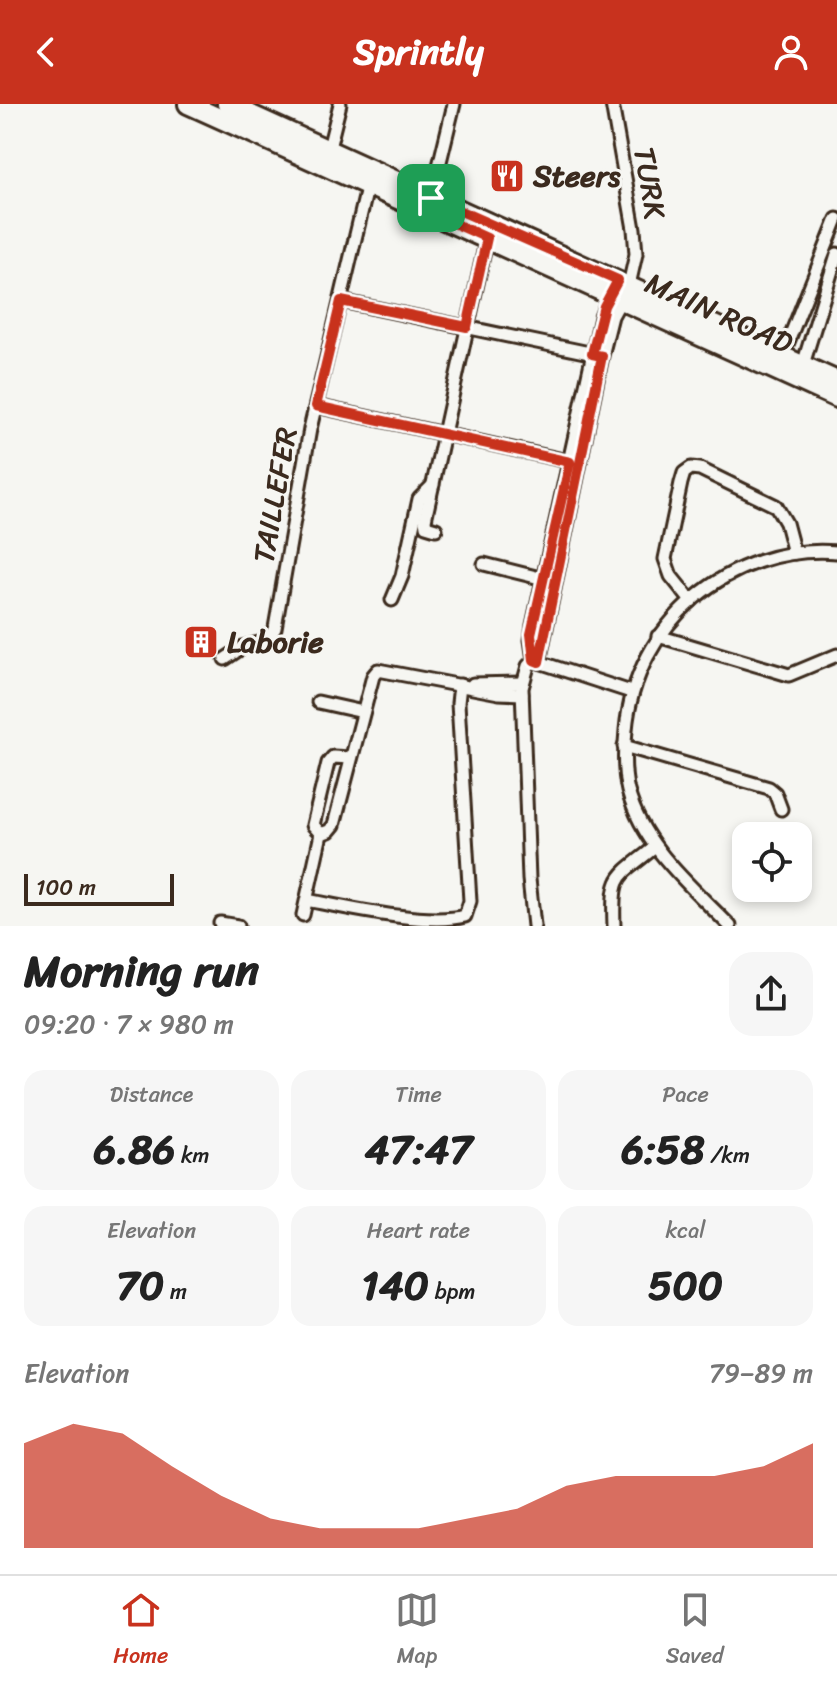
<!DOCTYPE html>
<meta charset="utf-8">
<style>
:root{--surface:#fff;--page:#f6f6f6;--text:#222;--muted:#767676;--line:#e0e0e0;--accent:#c8321e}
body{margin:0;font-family:Sriracha,sans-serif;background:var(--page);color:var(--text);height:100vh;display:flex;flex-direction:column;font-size:30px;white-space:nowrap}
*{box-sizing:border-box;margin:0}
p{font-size:26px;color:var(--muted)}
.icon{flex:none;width:44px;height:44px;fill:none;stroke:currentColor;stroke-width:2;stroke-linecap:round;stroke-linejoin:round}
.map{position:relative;height:822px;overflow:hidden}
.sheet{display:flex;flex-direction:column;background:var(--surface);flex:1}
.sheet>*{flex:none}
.tools{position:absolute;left:732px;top:718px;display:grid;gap:16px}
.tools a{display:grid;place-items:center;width:80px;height:80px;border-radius:16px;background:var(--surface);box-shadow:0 4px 12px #0003;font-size:40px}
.scale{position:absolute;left:24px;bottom:20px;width:150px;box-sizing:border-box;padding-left:8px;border:4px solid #3b2a1e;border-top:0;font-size:22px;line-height:28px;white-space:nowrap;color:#3b2a1e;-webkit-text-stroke:6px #f6f6f2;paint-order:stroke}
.pin{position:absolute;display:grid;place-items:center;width:68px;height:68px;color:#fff;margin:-34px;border-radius:16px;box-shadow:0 4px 12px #0006}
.round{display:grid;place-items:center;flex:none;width:84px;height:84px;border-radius:24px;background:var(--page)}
.headline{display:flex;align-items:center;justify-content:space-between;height:136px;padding:0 24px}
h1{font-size:44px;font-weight:800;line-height:60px}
.stats{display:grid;grid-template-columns:repeat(3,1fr);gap:12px;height:136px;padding:8px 24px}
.stats div{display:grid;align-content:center;border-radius:20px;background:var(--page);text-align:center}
.stats b{font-size:40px;font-weight:800}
.stats small{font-size:22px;font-weight:400}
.stats p{font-size:22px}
.chart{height:224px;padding:16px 24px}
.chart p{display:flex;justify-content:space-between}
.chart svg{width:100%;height:144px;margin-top:8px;fill:var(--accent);opacity:.7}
header{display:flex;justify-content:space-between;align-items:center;height:104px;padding:0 24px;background:var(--accent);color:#fff;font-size:36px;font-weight:800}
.dock{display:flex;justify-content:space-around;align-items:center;height:112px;border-top:2px solid var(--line);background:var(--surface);font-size:22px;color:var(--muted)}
.dock a{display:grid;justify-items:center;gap:4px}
.dock .selected{color:var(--accent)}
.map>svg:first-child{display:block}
</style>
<header><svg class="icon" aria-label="back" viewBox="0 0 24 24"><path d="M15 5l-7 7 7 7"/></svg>Sprintly<svg class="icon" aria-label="person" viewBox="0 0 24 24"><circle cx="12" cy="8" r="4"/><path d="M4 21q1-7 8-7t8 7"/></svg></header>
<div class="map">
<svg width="837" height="822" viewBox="0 0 837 822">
<rect width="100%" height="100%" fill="#f6f6f2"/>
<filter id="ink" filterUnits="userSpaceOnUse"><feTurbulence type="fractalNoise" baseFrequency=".0125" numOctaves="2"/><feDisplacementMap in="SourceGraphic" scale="16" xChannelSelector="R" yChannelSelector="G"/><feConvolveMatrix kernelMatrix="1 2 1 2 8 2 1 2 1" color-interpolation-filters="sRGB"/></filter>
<g filter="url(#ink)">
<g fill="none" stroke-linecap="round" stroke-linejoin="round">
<g stroke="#3b2a1e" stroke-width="17">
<g id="minor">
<polyline points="328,48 340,0"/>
<polyline points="431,95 454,0"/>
<polyline points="341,197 599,251"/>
<polyline points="780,258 837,115"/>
<polyline points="802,264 837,150"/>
<polyline points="316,302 577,359"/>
<polyline points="436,425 426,422 425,416 487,134"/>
<polyline points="484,460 544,475"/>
<polyline points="392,496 402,472 419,395 433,381"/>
<polyline points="691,497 671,472 665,455 681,379 684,369 691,364 700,365 776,402 786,419 794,449"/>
<polyline points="658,532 789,571 837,551"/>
<polyline points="225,555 243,543 267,537 275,524 310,325 369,76"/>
<polyline points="534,556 531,536 533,521 601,213 612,186"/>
<polyline points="539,558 602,252 612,212 629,181 636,150 634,125 612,0"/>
<polyline points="539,558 631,588"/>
<polyline points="473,580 523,579"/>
<polyline points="318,598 363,608"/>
<polyline points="624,642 769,684 775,689 781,705"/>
<polyline points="321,730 313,721 328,659 333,653 350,654"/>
<path d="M307,796C348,804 427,822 465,812L470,797L458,599L460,581"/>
<polyline points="303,811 321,730 329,727 334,721 373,572 378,566 499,589 522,590"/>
<polyline points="220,819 238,822"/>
<polyline points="534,822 529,775 522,584 528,562 534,556 538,557"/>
<path d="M614,822C612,769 616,775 655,743"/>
<path d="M730,822C691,782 643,743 628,687C623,667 624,646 626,626C635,520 730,439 837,448"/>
</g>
</g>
<g stroke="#3b2a1e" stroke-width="24">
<g id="primary">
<polyline points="188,0 837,294"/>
<polyline points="227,0 837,277"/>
</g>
</g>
<use href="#minor" stroke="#f6f6f2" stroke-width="11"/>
<use href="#primary" stroke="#f6f6f2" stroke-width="18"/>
</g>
</g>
<g fill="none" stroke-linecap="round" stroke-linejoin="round" filter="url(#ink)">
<g stroke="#fff" stroke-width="16">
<polygon id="route" points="431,94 618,176 604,202 592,250 602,252 539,558 534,556 531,530 570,358 316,302 341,197 467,223 487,134 427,107"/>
</g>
<use href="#route" stroke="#c8321e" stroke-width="10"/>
</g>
<defs>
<g id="restaurant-square" transform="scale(1.8)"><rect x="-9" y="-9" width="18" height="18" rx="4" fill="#c8321e" stroke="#f6f6f2"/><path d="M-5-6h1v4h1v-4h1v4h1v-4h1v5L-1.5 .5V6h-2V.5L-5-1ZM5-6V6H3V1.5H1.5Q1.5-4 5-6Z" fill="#fff"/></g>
<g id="building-square" transform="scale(1.8)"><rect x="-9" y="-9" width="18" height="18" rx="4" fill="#c8321e" stroke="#f6f6f2"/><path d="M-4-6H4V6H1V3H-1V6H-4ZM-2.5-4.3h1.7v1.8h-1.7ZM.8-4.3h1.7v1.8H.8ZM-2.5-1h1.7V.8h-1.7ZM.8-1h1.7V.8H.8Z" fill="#fff"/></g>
</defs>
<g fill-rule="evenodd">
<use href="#restaurant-square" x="507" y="72"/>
<use href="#building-square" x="201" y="538"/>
</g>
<g text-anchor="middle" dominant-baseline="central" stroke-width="6" stroke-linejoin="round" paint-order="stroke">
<g font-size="30" font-weight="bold" fill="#3b2a1e" stroke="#f6f6f2" text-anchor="start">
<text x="533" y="72">Steers</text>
<text x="227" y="538">Laborie</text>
</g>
<g font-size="30" fill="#3b2a1e" stroke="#f6f6f2">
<text transform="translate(650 79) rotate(80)">TURK</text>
<text transform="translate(719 209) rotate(24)">MAIN ROAD</text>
<text transform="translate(275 391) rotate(-80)">TAILLEFER</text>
</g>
</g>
</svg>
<div class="tools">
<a><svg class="icon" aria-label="locate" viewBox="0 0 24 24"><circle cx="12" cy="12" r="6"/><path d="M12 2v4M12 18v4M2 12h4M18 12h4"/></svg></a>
</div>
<div class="scale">100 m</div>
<div class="pin" style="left:431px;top:94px;background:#1e9e55"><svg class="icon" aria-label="arrive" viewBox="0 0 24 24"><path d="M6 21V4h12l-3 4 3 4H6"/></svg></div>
</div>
<section class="sheet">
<div class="headline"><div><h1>Morning run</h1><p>09:20 · 7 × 980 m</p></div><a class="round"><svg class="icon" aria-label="share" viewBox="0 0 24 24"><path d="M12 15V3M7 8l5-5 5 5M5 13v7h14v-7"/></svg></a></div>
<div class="stats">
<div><p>Distance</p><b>6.86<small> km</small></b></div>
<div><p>Time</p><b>47:47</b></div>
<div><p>Pace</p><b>6:58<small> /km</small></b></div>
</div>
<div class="stats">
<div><p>Elevation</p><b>70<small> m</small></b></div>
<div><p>Heart rate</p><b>140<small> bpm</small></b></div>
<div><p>kcal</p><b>500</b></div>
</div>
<div class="chart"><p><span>Elevation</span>79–89 m</p>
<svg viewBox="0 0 160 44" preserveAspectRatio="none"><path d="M0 44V12L10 6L20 9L30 19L40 28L50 35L60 38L70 38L80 38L90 35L100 32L110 25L120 22L130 22L140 22L150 19L160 12V44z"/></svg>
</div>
</section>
<nav class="dock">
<a class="selected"><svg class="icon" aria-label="home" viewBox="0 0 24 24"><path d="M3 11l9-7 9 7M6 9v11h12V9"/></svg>Home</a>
<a><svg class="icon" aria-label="map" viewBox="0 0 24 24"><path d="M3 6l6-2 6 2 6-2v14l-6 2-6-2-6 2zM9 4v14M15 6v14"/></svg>Map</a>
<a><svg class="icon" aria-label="saved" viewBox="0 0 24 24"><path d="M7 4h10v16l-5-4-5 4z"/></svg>Saved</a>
</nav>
